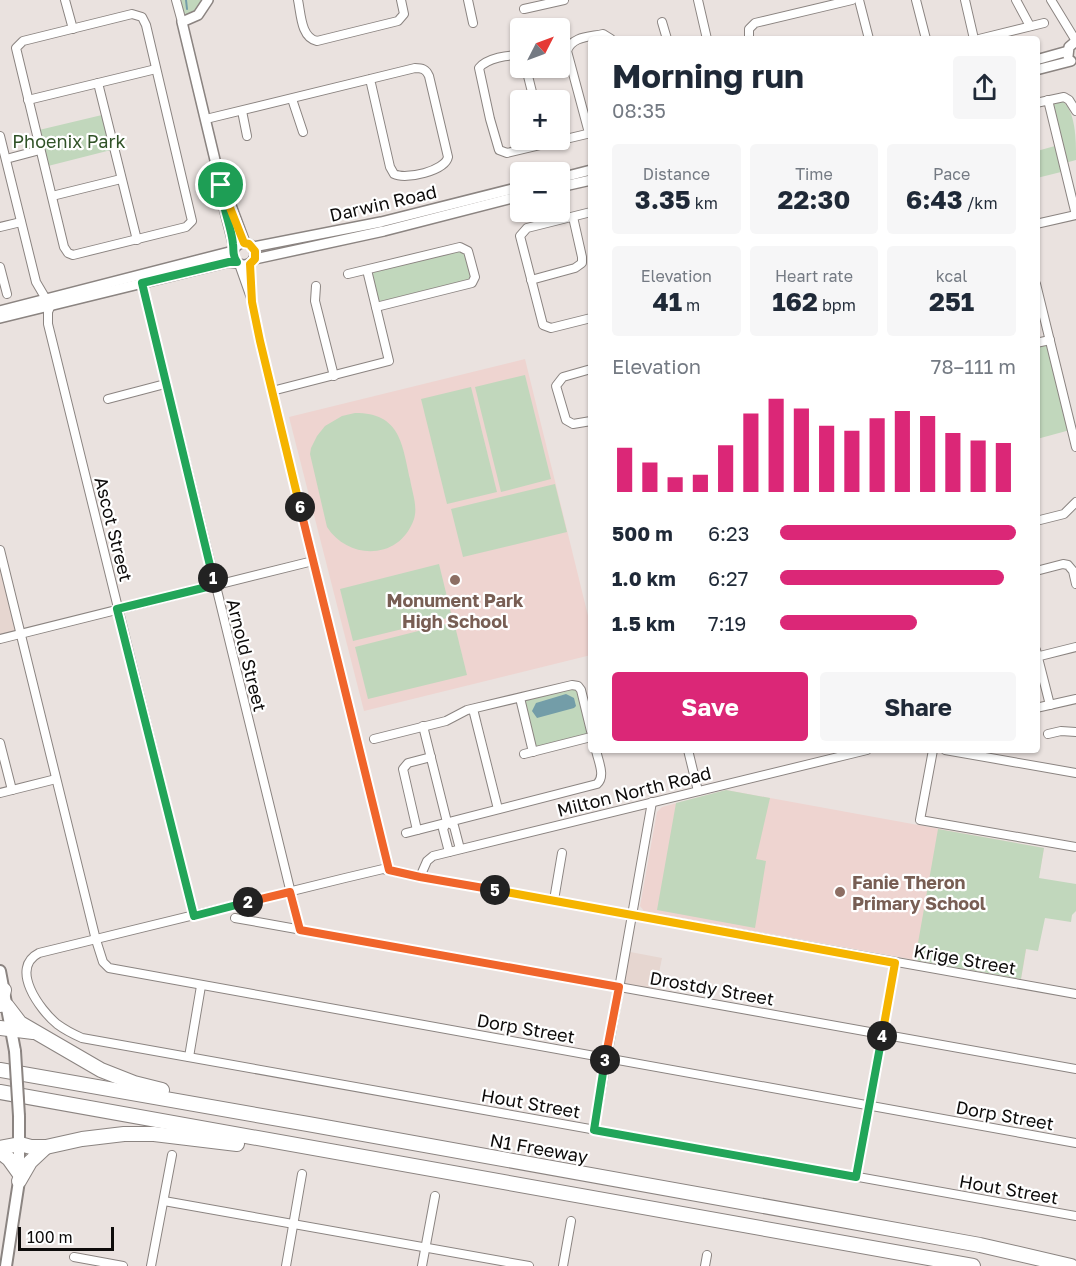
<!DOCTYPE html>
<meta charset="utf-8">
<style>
:root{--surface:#fff;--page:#f6f6f7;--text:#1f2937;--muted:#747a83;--accent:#db2777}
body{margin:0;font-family:"Golos Text",sans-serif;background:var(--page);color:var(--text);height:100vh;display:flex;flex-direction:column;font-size:22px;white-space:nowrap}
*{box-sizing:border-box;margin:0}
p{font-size:20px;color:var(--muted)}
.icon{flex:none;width:33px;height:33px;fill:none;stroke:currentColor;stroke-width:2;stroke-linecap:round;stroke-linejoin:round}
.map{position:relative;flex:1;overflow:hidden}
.side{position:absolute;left:588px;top:36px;width:452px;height:717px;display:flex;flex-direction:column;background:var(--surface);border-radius:6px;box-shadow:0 2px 4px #0004}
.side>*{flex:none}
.needle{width:39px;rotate:48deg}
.tools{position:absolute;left:510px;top:18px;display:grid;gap:12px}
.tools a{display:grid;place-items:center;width:60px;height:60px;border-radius:6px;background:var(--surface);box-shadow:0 2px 4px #0004;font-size:30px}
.scale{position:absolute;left:18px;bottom:15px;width:96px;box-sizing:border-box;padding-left:6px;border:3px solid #0d0b0a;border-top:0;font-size:16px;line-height:21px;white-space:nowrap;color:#0d0b0a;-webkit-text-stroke:4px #fff;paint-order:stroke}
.pin{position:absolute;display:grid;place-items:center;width:51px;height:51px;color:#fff;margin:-26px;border:3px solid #fff;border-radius:50%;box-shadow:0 2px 6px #0007}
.km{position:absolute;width:30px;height:30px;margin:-15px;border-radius:50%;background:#222;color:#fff;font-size:16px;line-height:30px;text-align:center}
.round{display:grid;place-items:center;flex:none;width:63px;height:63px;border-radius:6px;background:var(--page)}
.summary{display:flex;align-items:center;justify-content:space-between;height:102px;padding:0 24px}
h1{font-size:33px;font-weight:700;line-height:45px}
.stats{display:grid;grid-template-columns:repeat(3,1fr);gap:9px;height:102px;padding:6px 24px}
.stats div{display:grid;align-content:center;border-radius:6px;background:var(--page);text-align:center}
.stats b{font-size:26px;font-weight:700}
.stats small{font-size:16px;font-weight:400}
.stats p{font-size:16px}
.chart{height:168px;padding:12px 24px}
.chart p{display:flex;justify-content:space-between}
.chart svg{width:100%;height:108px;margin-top:6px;stroke:var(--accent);stroke-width:6}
.action{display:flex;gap:12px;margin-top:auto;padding:12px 24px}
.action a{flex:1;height:69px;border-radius:6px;background:var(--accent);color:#fff;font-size:24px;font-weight:700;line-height:69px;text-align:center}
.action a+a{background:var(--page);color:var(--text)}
ul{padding:0 24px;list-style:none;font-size:20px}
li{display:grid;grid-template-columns:96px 72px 1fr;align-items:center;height:45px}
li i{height:15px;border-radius:8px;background:var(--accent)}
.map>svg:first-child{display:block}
</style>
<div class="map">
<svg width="1076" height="1266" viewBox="0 0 1076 1266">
<rect width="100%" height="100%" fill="#eae2df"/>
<g fill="#e6d6d0">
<polygon points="0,553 20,633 0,638"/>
<polygon points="625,951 662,958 655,993 619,987"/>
</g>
<g fill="#eed4d0">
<polygon points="525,359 591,628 591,655 364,711 289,417"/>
<polygon points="726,790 1044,848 1021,979 644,911 640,906 657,812 662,807"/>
</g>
<g fill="#c1d7bc">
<polygon points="181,0 203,0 198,10 188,15 184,13"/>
<path d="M1061,100C1076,110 1076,140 1076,160L1065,163L1052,104Z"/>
<polygon points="102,115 111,150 48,166 39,130"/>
<polygon points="1055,146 1061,172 1037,178 1037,151"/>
<polygon points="461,250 465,251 471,279 378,302 371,276 375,271"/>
<polygon points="1045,344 1049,346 1070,430 1037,439 1037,346"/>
<polygon points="525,375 551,479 501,492 475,387"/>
<polygon points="471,387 497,492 447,504 421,399"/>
<path d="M355,413C400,413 402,443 410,479C412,492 418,506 414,519C400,560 349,561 327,527L310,454L311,448L317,436L325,426L342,416Z"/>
<polygon points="555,484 567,532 463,557 451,509"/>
<polygon points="439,564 452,617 353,641 340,589"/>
<polygon points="454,622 467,675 368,699 355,647"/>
<polygon points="574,688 578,691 588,731 587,734 539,747 534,744 524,704 527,699"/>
<polygon points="726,790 770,798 756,859 766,861 755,928 657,910 676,803"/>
<polygon points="938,829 1044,848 1039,878 1076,884 1076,911 1072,915 1071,922 1045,918 1038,951 1026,949 1021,979 915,960"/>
</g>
<polygon fill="#739da8" points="566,694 574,698 576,706 574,708 537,718 532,711 536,703"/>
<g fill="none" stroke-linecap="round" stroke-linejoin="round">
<polyline stroke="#739da8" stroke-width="2" points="186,0 187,9"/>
<g stroke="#8b8481" stroke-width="10">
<g id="minor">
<polyline points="65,0 73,29"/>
<polyline points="176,0 182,22"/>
<path d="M298,0C301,14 301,38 317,41L398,21L404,14L401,0"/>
<polyline points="468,0 473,23"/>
<polyline points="698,0 707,39"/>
<polyline points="859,0 869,39"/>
<polyline points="916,0 926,39"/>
<polyline points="965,0 974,39"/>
<polyline points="1016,0 1030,26"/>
<polyline points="1051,0 1076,41"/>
<polyline points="524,9 564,0"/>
<polygon points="132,14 142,17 146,25 192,221 186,227 73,255 68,253 64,247 16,48 23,41"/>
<polyline points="662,22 667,39"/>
<polyline points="749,39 749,29 755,23 852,0"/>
<polyline points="979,39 1044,23"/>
<path d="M520,57C510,53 486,59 479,68L490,119L499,150L507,153L591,133"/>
<polyline points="526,68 534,100"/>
<polyline points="98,83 137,240"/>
<polyline points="292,99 303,132"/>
<polyline points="28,100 156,69"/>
<polyline points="1048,100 1076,215"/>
<polyline points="1036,103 1064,97 1069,100 1076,111"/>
<polyline points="242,111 247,136"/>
<path d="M206,119L415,68C422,68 426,69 429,76L448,157C445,171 406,180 394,174L390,167L370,79"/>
<path d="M589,133L567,51C572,36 590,37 603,34L611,39"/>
<polyline points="0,136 36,282 46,299"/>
<polyline points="6,159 40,150"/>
<polyline points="52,196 121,179"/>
<polyline points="591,212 527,228 520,236 543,325 551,328 591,318"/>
<polyline points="1036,224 1076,215"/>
<polyline points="0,227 21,222"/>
<polyline points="239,264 251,298"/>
<polyline points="250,264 252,302 260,341 389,870"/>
<polyline points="0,267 7,294"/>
<polyline points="348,274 460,247 468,251 475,277 472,283 376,307"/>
<polyline points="531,280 575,268 582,263 582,257 573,217"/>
<polyline points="142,283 300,930"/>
<polyline points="1036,284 1076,447"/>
<polyline points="316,286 315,301 334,376"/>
<polyline points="51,305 48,312 48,324 194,916"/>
<polyline points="1036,343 1050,340"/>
<polyline points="591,369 563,377 556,386 566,420 573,424 591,421"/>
<polyline points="272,391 389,361 367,270"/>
<polyline points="108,399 165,384"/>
<polyline points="1036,521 1064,514 1076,502"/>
<polyline points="0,550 96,940 103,962 109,968 1076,1143"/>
<polyline points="1036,571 1063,564 1068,565 1073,571 1076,584"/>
<polyline points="0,639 313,561"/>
<polyline points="1036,650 1050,705"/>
<polyline points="1036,657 1076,647"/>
<polyline points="520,698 533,752"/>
<polyline points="1036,708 1076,699"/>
<polyline points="473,709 498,809"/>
<polyline points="423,726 447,822 454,826 460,849"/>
<polyline points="1048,734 1061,731 1076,732"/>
<polyline points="374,739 446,721 467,710 572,685 578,686 581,690 591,731"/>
<polyline points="0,743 12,790"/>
<polyline points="688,750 698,791"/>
<polyline points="933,750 920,820 1076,847"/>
<polyline points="945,750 1076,773"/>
<polyline points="524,754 591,737"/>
<polyline points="0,793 56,779"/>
<polyline points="447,822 443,829 449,852"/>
<polyline points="417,830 403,769 408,763 431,757"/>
<path d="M406,833L597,784C606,776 598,761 596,750"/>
<polyline points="420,877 427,861 433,856 867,750"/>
<polyline points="554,900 562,853"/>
<polyline points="235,918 1076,1069"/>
<path d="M1076,994L420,877L383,869L345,878L39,953C9,968 40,1010 57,1024C65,1030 73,1034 82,1038L1076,1216"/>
<polyline points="189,1057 201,986"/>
<polyline points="594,1130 652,802"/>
<polyline points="856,1177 895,962"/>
<polyline points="164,1201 529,1266"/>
<polyline points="74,1257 123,1266"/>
<polyline points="151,1266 172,1155"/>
<polyline points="286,1266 302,1174"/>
<polyline points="422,1266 435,1196"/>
<polyline points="563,1266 571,1221"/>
<polyline points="705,1266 707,1255"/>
</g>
</g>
<g stroke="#8b8481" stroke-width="12">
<g id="tertiary">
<path d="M208,0L198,15L182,22L221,185C221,206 231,227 234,249"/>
<polyline points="1068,56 1069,47 1076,41"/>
<polyline points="1036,60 1068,51"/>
<polyline points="1036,70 1071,61"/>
<polyline points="560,178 591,170"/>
<polyline points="560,187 591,180"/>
<polyline points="229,200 245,243"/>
<circle cx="244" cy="254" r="11"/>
<polyline points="253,247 381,222 520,187"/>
<polyline points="255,259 384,231 520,196"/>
<polyline points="0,311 233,251"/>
<polyline points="0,318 229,262 237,263"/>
</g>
</g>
<g stroke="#8b8481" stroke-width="14">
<g id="secondary">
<polyline points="0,971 15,1051"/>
<polyline points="6,1266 19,1181 19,1116"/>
</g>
</g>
<g stroke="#8b8481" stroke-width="16">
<g id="motorway">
<polyline points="0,1005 4,990"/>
<polyline points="7,1006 20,1023 101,1070 134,1083 162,1090"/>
<polyline points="0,1028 33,1032"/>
<polyline points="0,1070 308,1124 980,1245 1071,1266"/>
<polyline points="0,1092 973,1266"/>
<polyline points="0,1148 20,1144 31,1147 46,1147 82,1139 124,1134 154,1134 237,1144"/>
<polyline points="0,1152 9,1159 19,1173"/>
<polyline points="19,1181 30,1162 46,1147"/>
</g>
</g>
<use href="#minor" stroke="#fff" stroke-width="8"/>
<use href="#tertiary" stroke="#fff" stroke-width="9"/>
<use href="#secondary" stroke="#fff" stroke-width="10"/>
<use href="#motorway" stroke="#fff" stroke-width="14"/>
<g stroke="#8b8481" stroke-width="14" stroke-linecap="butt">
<polyline id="secondary-bridge" points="15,1051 19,1116"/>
</g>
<use href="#secondary-bridge" stroke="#fff" stroke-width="10"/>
</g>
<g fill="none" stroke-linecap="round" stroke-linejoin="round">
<g stroke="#fff" stroke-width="12">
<path id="split-1" d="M213,578L142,283L229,262H237C232,256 234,251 233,244C231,224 221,205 221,185"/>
</g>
<g stroke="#fff" stroke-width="12">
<polyline id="split-2" points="213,578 215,585 117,609 194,916 248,902"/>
</g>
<g stroke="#fff" stroke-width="12">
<polyline id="split-3" points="248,902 290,892 300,930 619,987 605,1060"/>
</g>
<g stroke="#fff" stroke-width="12">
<polyline id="split-4" points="605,1060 594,1130 856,1177 882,1036"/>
</g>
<g stroke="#fff" stroke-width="12">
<polyline id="split-5" points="495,890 895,963 882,1036"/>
</g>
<g stroke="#fff" stroke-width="12">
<polyline id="split-6" points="300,507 389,870 420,877 495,890"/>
</g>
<g stroke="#fff" stroke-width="12">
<polyline id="split-7" points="221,185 244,243 249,244 255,251 255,259 250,264 252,302 260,341 300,507"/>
</g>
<use href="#split-1" stroke="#22a559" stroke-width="8"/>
<use href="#split-2" stroke="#22a559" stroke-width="8"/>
<use href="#split-3" stroke="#f0652b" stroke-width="8"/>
<use href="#split-4" stroke="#22a559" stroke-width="8"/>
<use href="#split-5" stroke="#f5b400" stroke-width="8"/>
<use href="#split-6" stroke="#f0652b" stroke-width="8"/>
<use href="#split-7" stroke="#f5b400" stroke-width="8"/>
</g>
<g fill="#8d6e63" stroke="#fff" stroke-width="2">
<circle cx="455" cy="580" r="6"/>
<circle cx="840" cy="892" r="6"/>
</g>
<g text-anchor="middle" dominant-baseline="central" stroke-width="4.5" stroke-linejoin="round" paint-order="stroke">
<g font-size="18" fill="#305227" stroke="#fff">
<text x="69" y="141">Phoenix Park</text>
</g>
<g font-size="18" fill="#0d0b0a" stroke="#fff">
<text transform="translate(383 203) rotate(-13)">Darwin Road</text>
<text transform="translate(114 529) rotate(76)">Ascot Street</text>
<text transform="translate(247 655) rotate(76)">Arnold Street</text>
<text transform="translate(634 791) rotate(-14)">Milton North Road</text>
<text transform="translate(965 959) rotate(10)">Krige Street</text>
<text transform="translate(712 988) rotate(10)">Drostdy Street</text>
<text transform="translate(526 1028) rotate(10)">Dorp Street</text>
<text transform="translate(531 1103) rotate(10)">Hout Street</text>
<text transform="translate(1005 1115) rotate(10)">Dorp Street</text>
<text transform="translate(539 1148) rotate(10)">N1 Freeway</text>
<text transform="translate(1009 1189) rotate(10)">Hout Street</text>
</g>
<g font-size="18" font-weight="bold" fill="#785e54" stroke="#fff">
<text x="455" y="600">Monument Park<tspan x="455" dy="21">High School</tspan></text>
<text x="852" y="882" text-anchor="start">Fanie Theron<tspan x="852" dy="21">Primary School</tspan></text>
</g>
</g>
</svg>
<div class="tools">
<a><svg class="needle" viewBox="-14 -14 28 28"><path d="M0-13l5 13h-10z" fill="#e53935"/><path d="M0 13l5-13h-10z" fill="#747a83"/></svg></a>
<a>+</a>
<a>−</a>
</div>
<div class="scale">100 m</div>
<div class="pin" style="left:221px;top:185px;background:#1e9e55"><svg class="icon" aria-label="arrive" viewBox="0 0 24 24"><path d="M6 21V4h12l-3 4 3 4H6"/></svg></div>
<b class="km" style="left:213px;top:578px">1</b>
<b class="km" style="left:248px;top:902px">2</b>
<b class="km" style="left:605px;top:1060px">3</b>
<b class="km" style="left:882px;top:1036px">4</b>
<b class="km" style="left:495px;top:890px">5</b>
<b class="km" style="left:300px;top:507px">6</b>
<section class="side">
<div class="summary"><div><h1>Morning run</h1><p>08:35</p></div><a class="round"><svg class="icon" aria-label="share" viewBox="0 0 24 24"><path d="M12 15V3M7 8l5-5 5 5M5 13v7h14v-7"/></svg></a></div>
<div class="stats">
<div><p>Distance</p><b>3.35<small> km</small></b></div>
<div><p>Time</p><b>22:30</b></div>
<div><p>Pace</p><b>6:43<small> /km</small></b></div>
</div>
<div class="stats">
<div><p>Elevation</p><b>41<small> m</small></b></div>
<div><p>Heart rate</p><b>162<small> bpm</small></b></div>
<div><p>kcal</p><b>251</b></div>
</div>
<div class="chart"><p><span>Elevation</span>78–111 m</p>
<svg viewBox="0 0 160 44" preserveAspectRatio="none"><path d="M5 44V26M15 44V32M25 44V38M35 44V37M45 44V25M55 44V12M65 44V6M75 44V10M85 44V17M95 44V19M105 44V14M115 44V11M125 44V13M135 44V20M145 44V23M155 44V24"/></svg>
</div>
<ul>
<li><b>500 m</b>6:23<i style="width:100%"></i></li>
<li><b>1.0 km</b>6:27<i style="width:95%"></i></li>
<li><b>1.5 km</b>7:19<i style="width:58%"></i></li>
</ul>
<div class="action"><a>Save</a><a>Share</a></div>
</section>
</div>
